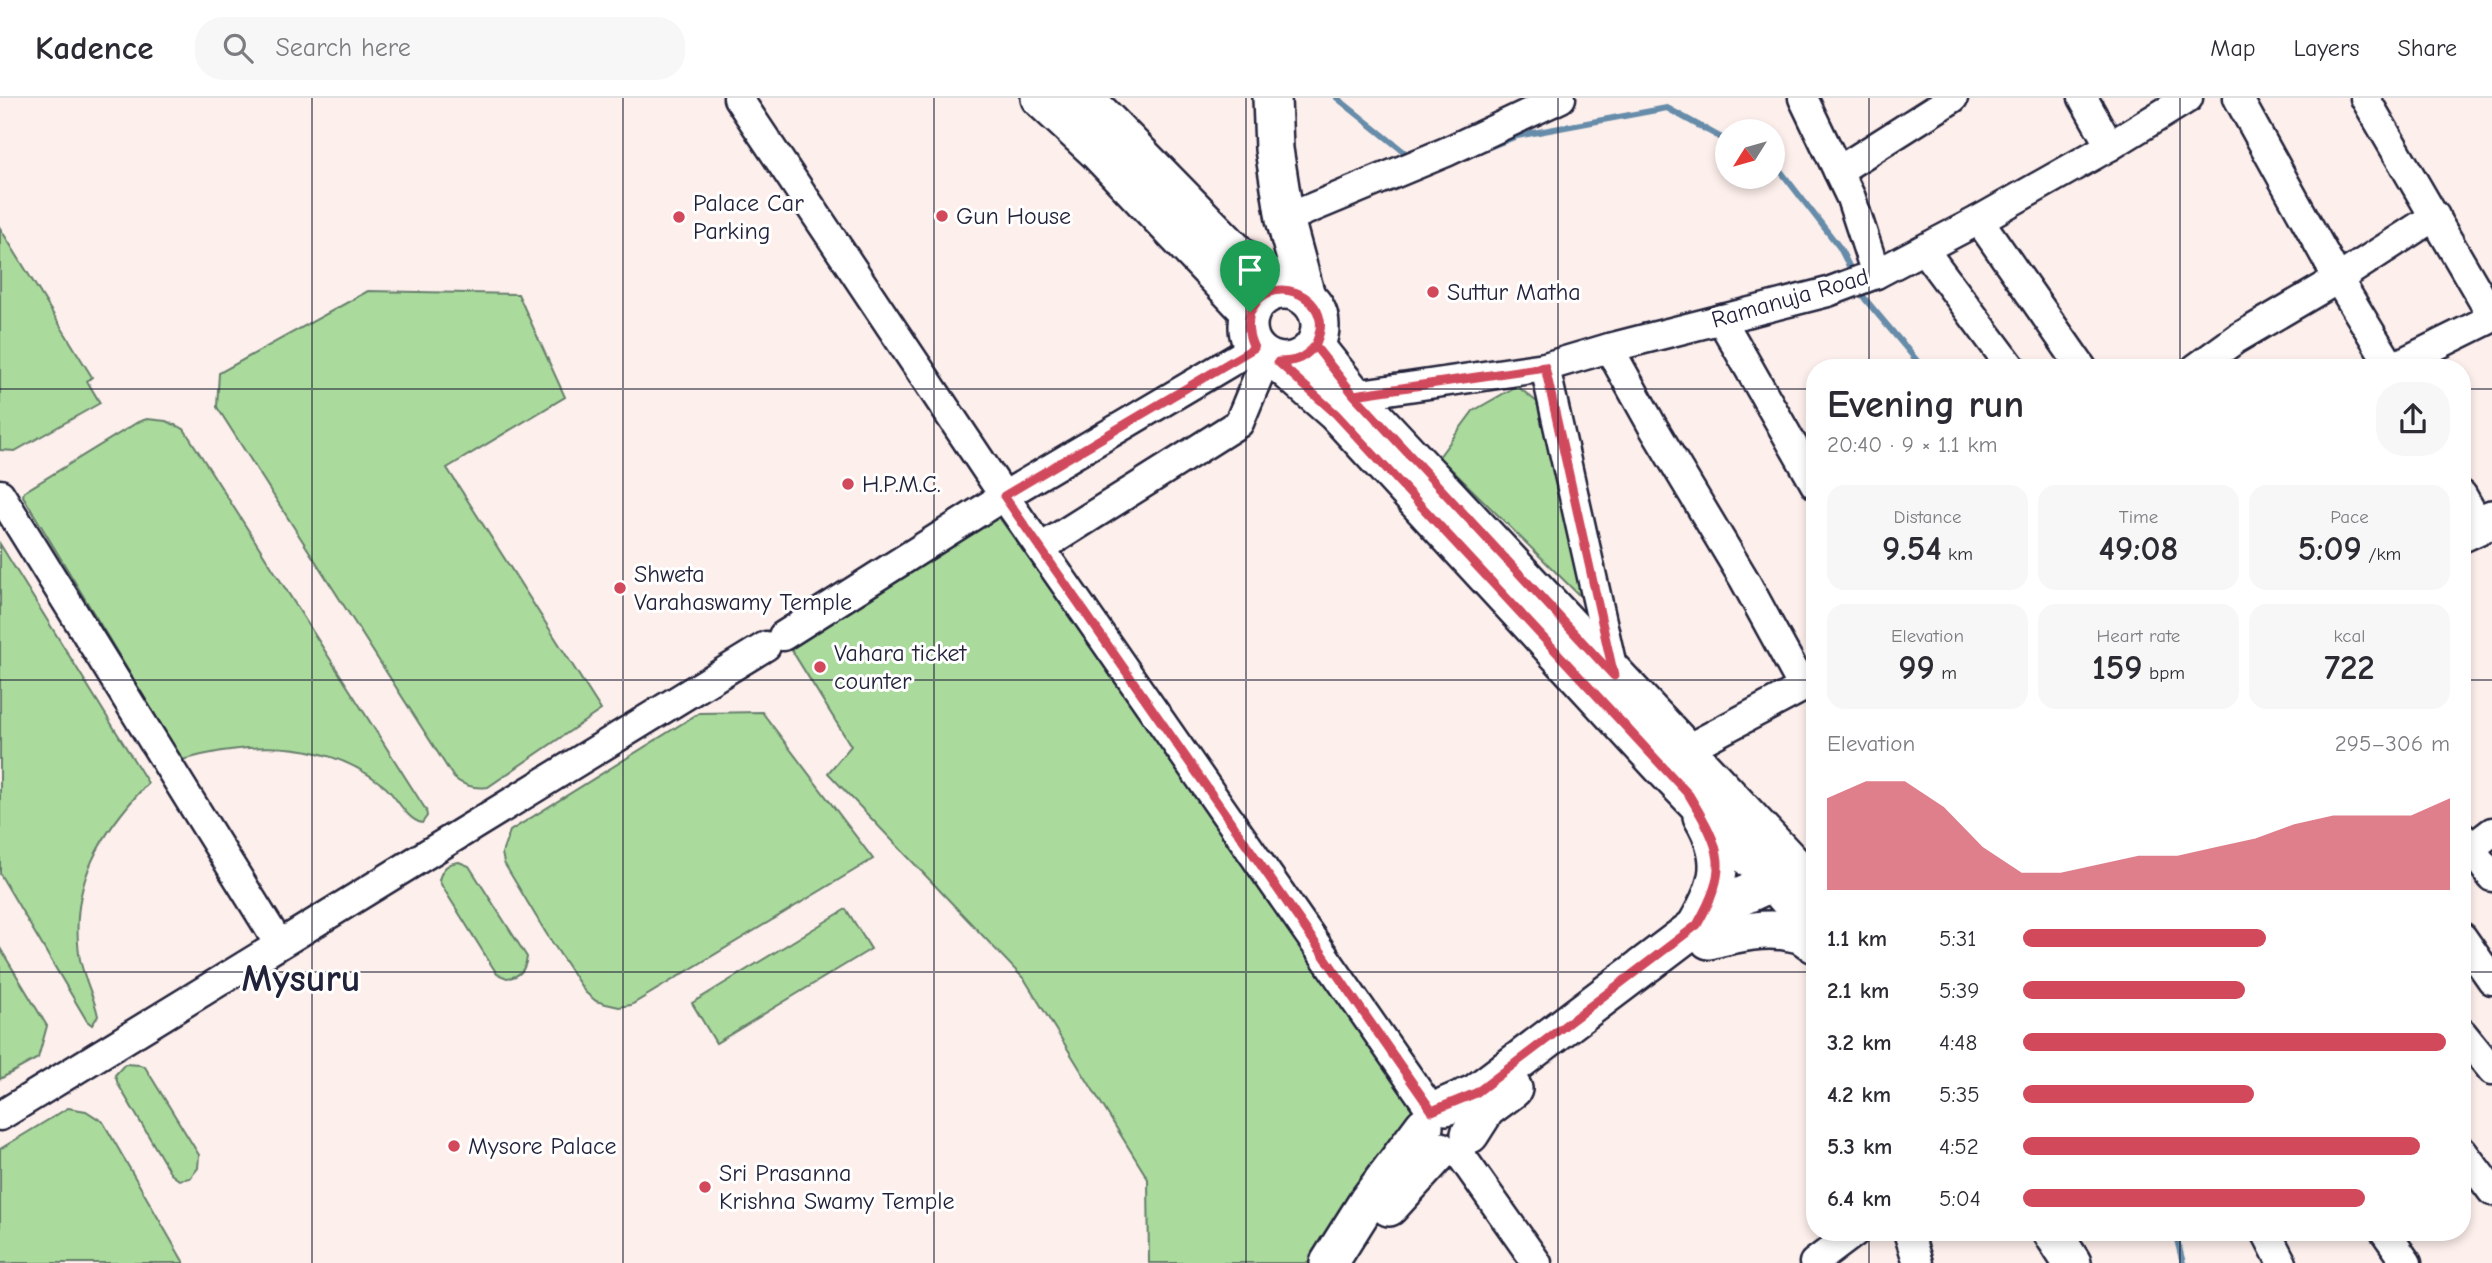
<!DOCTYPE html>
<meta charset="utf-8">
<style>
:root{--surface:#fff;--page:#f7f7f7;--text:#2b2b33;--muted:#7c7c81;--line:#e1e1e2;--accent:#d1495b}
body{margin:0;font-family:"Comic Neue",sans-serif;background:var(--page);color:var(--text);height:100vh;display:flex;flex-direction:column;font-size:26px;white-space:nowrap}
*{box-sizing:border-box;margin:0}
p{font-size:23px;color:var(--muted)}
.icon{flex:none;width:38px;height:38px;fill:none;stroke:currentColor;stroke-width:2;stroke-linecap:round;stroke-linejoin:round}
.map{position:relative;flex:1;overflow:hidden}
.drawer{position:absolute;left:1806px;top:261px;width:665px;height:882px;display:flex;flex-direction:column;background:var(--surface);border-radius:28px;box-shadow:0 4px 10px #0003}
.drawer>*{flex:none}
.needle{width:46px;rotate:233deg}
.controls{position:absolute;left:1715px;top:21px;display:grid;gap:14px}
.controls a{display:grid;place-items:center;width:70px;height:70px;border-radius:50%;background:var(--surface);box-shadow:0 4px 10px #0003;font-size:35px}
.pin{position:absolute;display:grid;place-items:center;width:60px;height:60px;color:#fff;margin:-72px -30px;border-radius:50% 50% 50% 0;rotate:-45deg;box-shadow:0 0 7px #0007}
.pin .icon{rotate:45deg}
.round{display:grid;place-items:center;flex:none;width:74px;height:74px;border-radius:28px;background:var(--page)}
.headline{display:flex;align-items:center;justify-content:space-between;height:119px;padding:0 21px}
h1{font-size:38px;font-weight:700;line-height:52px}
.stats{display:grid;grid-template-columns:repeat(3,1fr);gap:10px;height:119px;padding:7px 21px}
.stats div{display:grid;align-content:center;border-radius:18px;background:var(--page);text-align:center}
.stats b{font-size:35px;font-weight:700}
.stats small{font-size:19px;font-weight:400}
.stats p{font-size:19px}
.chart{height:196px;padding:14px 21px}
.chart p{display:flex;justify-content:space-between}
.chart svg{width:100%;height:126px;margin-top:7px;fill:var(--accent);opacity:.7}
ul{padding:0 21px;list-style:none;font-size:23px}
li{display:grid;grid-template-columns:112px 84px 1fr;align-items:center;height:52px}
li i{height:18px;border-radius:9px;background:var(--accent)}
header{display:flex;align-items:center;gap:42px;box-sizing:border-box;height:98px;padding:0 35px;background:var(--surface);border-bottom:2px solid var(--line)}
header strong{font-size:33px}
nav{display:flex;gap:38px;margin-inline-start:auto;font-size:24px}
.search{width:490px;height:63px;background:var(--page);display:flex;align-items:center;gap:18px;box-sizing:border-box;padding:0 24px;border-radius:28px;color:var(--muted);font-size:26px}
.map>svg:first-child{display:block}
</style>
<header>
<strong>Kadence</strong>
<div class="search"><svg class="icon" aria-label="search" viewBox="0 0 24 24"><circle cx="10" cy="10" r="6"/><path d="M15 15l6 6"/></svg>Search here</div>
<nav><a>Map</a><a>Layers</a><a>Share</a></nav>
</header>
<div class="map">
<svg width="2492" height="1165" viewBox="0 0 2492 1165">
<rect width="100%" height="100%" fill="#fdefeb"/>
<filter id="ink" filterUnits="userSpaceOnUse"><feTurbulence type="fractalNoise" baseFrequency=".0143" numOctaves="2"/><feDisplacementMap in="SourceGraphic" scale="14" xChannelSelector="R" yChannelSelector="G"/><feConvolveMatrix kernelMatrix="1 2 1 2 8 2 1 2 1" color-interpolation-filters="sRGB"/></filter>
<g filter="url(#ink)">
<g fill="#aadb9c" stroke="#667e6c" stroke-width="2">
<polygon points="0,130 92,279 87,283 100,305 15,353 0,352"/>
<path d="M368,193L518,196L565,299L447,370L601,612L488,689C475,691 464,688 454,680L217,309L219,275Z"/>
<polygon points="1517,288 1537,304 1583,501 1439,359 1473,313"/>
<path d="M147,321L166,323L184,331L426,712L427,718L422,725C406,722 396,697 384,688C325,640 251,643 182,662L23,398L24,394L138,324Z"/>
<polygon points="993,411 1428,1017 1330,1165 1149,1165 1148,1081 1025,882 828,675 851,648 783,538"/>
<path d="M0,446L148,685C101,735 70,783 79,856C82,878 94,897 98,918L92,927L87,923L0,776Z"/>
<polygon points="762,614 873,761 631,907 619,909 606,906 596,903 585,894 546,835 504,765 502,755 510,733 699,615"/>
<path d="M459,764L469,768L527,859C525,872 520,879 507,880L497,876L442,788L439,782C442,771 447,765 459,764Z"/>
<polygon points="846,811 871,851 716,945 692,905"/>
<polygon points="0,850 47,928 38,960 0,981"/>
<polygon points="125,966 140,967 145,969 199,1057 198,1070 190,1080 179,1082 171,1076 118,986 115,977"/>
<polygon points="68,1010 86,1013 103,1024 184,1165 0,1165 0,1051"/>
</g>
<g fill="none" stroke-linecap="round" stroke-linejoin="round">
<g stroke="#668caa" stroke-width="6">
<polyline points="1337,0 1413,61"/>
<polyline points="1484,51 1517,38 1667,10 1727,43"/>
<polyline points="1773,68 1779,71 1840,150 1853,176"/>
<polyline points="1859,189 1865,201 1923,270"/>
<polyline points="2175,1134 2183,1165"/>
</g>
<g stroke="#22223b" stroke-width="33">
<g id="minor">
<polyline points="738,0 1004,398 1432,1013"/>
<polyline points="1803,0 1851,100 1876,176"/>
<polyline points="2083,0 2110,48"/>
<polyline points="2238,0 2338,181 2392,270"/>
<polyline points="2365,0 2492,218"/>
<polyline points="1838,73 1953,0"/>
<polyline points="1285,121 1446,54 1561,0"/>
<polyline points="1979,122 2082,270"/>
<polyline points="1924,152 2012,270"/>
<polyline points="1721,221 1815,386"/>
<polyline points="1609,250 1653,329 1744,481 1803,589"/>
<polyline points="1545,269 1614,577"/>
<polyline points="2196,270 2236,241 2338,181 2435,118"/>
<polyline points="2391,270 2492,220"/>
<polyline points="1354,297 1545,269 1609,250 1828,194 1876,176 1979,122 2110,48 2188,0"/>
<polyline points="0,396 279,846"/>
<polyline points="2462,397 2479,427"/>
<polyline points="1041,450 1239,325 1266,260"/>
<polyline points="783,538 1004,398 1254,250"/>
<polyline points="1685,652 1815,583"/>
<polyline points="2462,739 2492,779"/>
<polyline points="2462,757 2492,734"/>
<polyline points="2462,839 2492,882"/>
<polyline points="2462,935 2492,972"/>
<polyline points="0,1018 766,548"/>
<polyline points="1457,1052 1537,1165"/>
<polyline points="2462,1053 2492,1093"/>
<polyline points="1908,1134 1918,1165"/>
<polyline points="2266,1134 2282,1165"/>
<polyline points="2385,1134 2407,1165"/>
<polyline points="1814,1165 1855,1134"/>
</g>
</g>
<g stroke="#22223b" stroke-width="42">
<g id="major">
<polyline points="1040,0 1099,55 1250,214"/>
<polyline points="1085,0 1274,193"/>
<polyline points="1272,0 1274,51 1285,121 1306,198"/>
<circle cx="1284" cy="228" r="36"/>
<polyline points="1315,248 1354,297 1815,790"/>
<polyline points="1278,264 1336,315 1662,669 1773,784 1815,832"/>
<polyline points="2462,435 2492,421"/>
<path d="M1697,826C1721,785 1727,760 1702,718"/>
<path d="M1709,842C1737,835 1767,828 1795,835C1802,836 1809,842 1815,846"/>
<polyline points="1446,1008 1476,995 1727,805 1773,784 1792,772"/>
<polyline points="1470,1036 1486,1011 1513,991"/>
<polyline points="1389,1109 1440,1053"/>
<polyline points="2052,1134 2072,1165"/>
<polyline points="1329,1165 1368,1103 1424,1028"/>
</g>
</g>
<use href="#minor" stroke="#fff" stroke-width="28"/>
<use href="#major" stroke="#fff" stroke-width="37"/>
</g>
</g>
<g fill="none" stroke-linecap="round" stroke-linejoin="round" filter="url(#ink)">
<g stroke="#fff" stroke-width="14">
<path id="route" d="M1250,214C1247,228 1248,237 1254,250L1004,398L1432,1013L1476,995L1697,827C1730,769 1722,752 1689,697L1336,316L1278,264C1295,264 1303,261 1315,248L1354,297L1545,269L1614,578L1354,297L1315,248C1318,240 1322,231 1320,222C1315,195 1279,182 1259,201C1256,204 1253,210 1250,214"/>
</g>
<use href="#route" stroke="#d1495b" stroke-width="9"/>
</g>
<path fill="none" stroke="#22223b" stroke-width="2" stroke-opacity="0.55" d="M312,0V1165M623,0V1165M934,0V1165M1246,0V1165M1558,0V1165M1869,0V270M2180,0V270M0,291H1815M2462,291H2492M0,582H1815M2462,582H2492M0,874H1815M2462,874H2492M1869,1134V1165M2180,1134V1165"/>
<g fill="#d1495b" stroke="#fff" stroke-width="2.5">
<circle cx="942" cy="118" r="7"/>
<circle cx="679" cy="119" r="7"/>
<circle cx="1433" cy="194" r="7"/>
<circle cx="848" cy="386" r="7"/>
<circle cx="620" cy="490" r="7"/>
<circle cx="820" cy="569" r="7"/>
<circle cx="454" cy="1048" r="7"/>
<circle cx="705" cy="1089" r="7"/>
</g>
<g text-anchor="middle" dominant-baseline="central" stroke-width="6" stroke-linejoin="round" paint-order="stroke">
<g font-size="24" fill="#22223b" stroke="#fff" text-anchor="start">
<text x="693" y="105">Palace Car<tspan x="693" dy="28">Parking</tspan></text>
<text x="956" y="118">Gun House</text>
<text x="1447" y="194">Suttur Matha</text>
<text x="862" y="386">H.P.M.C.</text>
<text x="634" y="476">Shweta<tspan x="634" dy="28">Varahaswamy Temple</tspan></text>
<text x="834" y="555">Vahara ticket<tspan x="834" dy="28">counter</tspan></text>
<text x="468" y="1048">Mysore Palace</text>
<text x="719" y="1075">Sri Prasanna<tspan x="719" dy="28">Krishna Swamy Temple</tspan></text>
</g>
<g font-size="24" fill="#22223b" stroke="#fff">
<text transform="translate(1790 200) rotate(-16)">Ramanuja Road</text>
</g>
<g font-size="38" font-weight="bold" fill="#22223b" stroke="#fff">
<text x="301" y="881">Mysuru</text>
</g>
</g>
</svg>
<div class="controls">
<a><svg class="needle" viewBox="-14 -14 28 28"><path d="M0-13l5 13h-10z" fill="#e53935"/><path d="M0 13l5-13h-10z" fill="#7c7c81"/></svg></a>
</div>
<div class="pin" style="left:1250px;top:214px;background:#1e9e55"><svg class="icon" aria-label="arrive" viewBox="0 0 24 24"><path d="M6 21V4h12l-3 4 3 4H6"/></svg></div>
<section class="drawer">
<div class="headline"><div><h1>Evening run</h1><p>20:40 · 9 × 1.1 km</p></div><a class="round"><svg class="icon" aria-label="share" viewBox="0 0 24 24"><path d="M12 15V3M7 8l5-5 5 5M5 13v7h14v-7"/></svg></a></div>
<div class="stats">
<div><p>Distance</p><b>9.54<small> km</small></b></div>
<div><p>Time</p><b>49:08</b></div>
<div><p>Pace</p><b>5:09<small> /km</small></b></div>
</div>
<div class="stats">
<div><p>Elevation</p><b>99<small> m</small></b></div>
<div><p>Heart rate</p><b>159<small> bpm</small></b></div>
<div><p>kcal</p><b>722</b></div>
</div>
<div class="chart"><p><span>Elevation</span>295–306 m</p>
<svg viewBox="0 0 160 44" preserveAspectRatio="none"><path d="M0 44V12L10 6L20 6L30 15L40 29L50 38L60 38L70 35L80 32L90 32L100 29L110 26L120 21L130 18L140 18L150 18L160 12V44z"/></svg>
</div>
<ul>
<li><b>1.1 km</b>5:31<i style="width:57%"></i></li>
<li><b>2.1 km</b>5:39<i style="width:52%"></i></li>
<li><b>3.2 km</b>4:48<i style="width:99%"></i></li>
<li><b>4.2 km</b>5:35<i style="width:54%"></i></li>
<li><b>5.3 km</b>4:52<i style="width:93%"></i></li>
<li><b>6.4 km</b>5:04<i style="width:80%"></i></li>
</ul>
</section>
</div>
